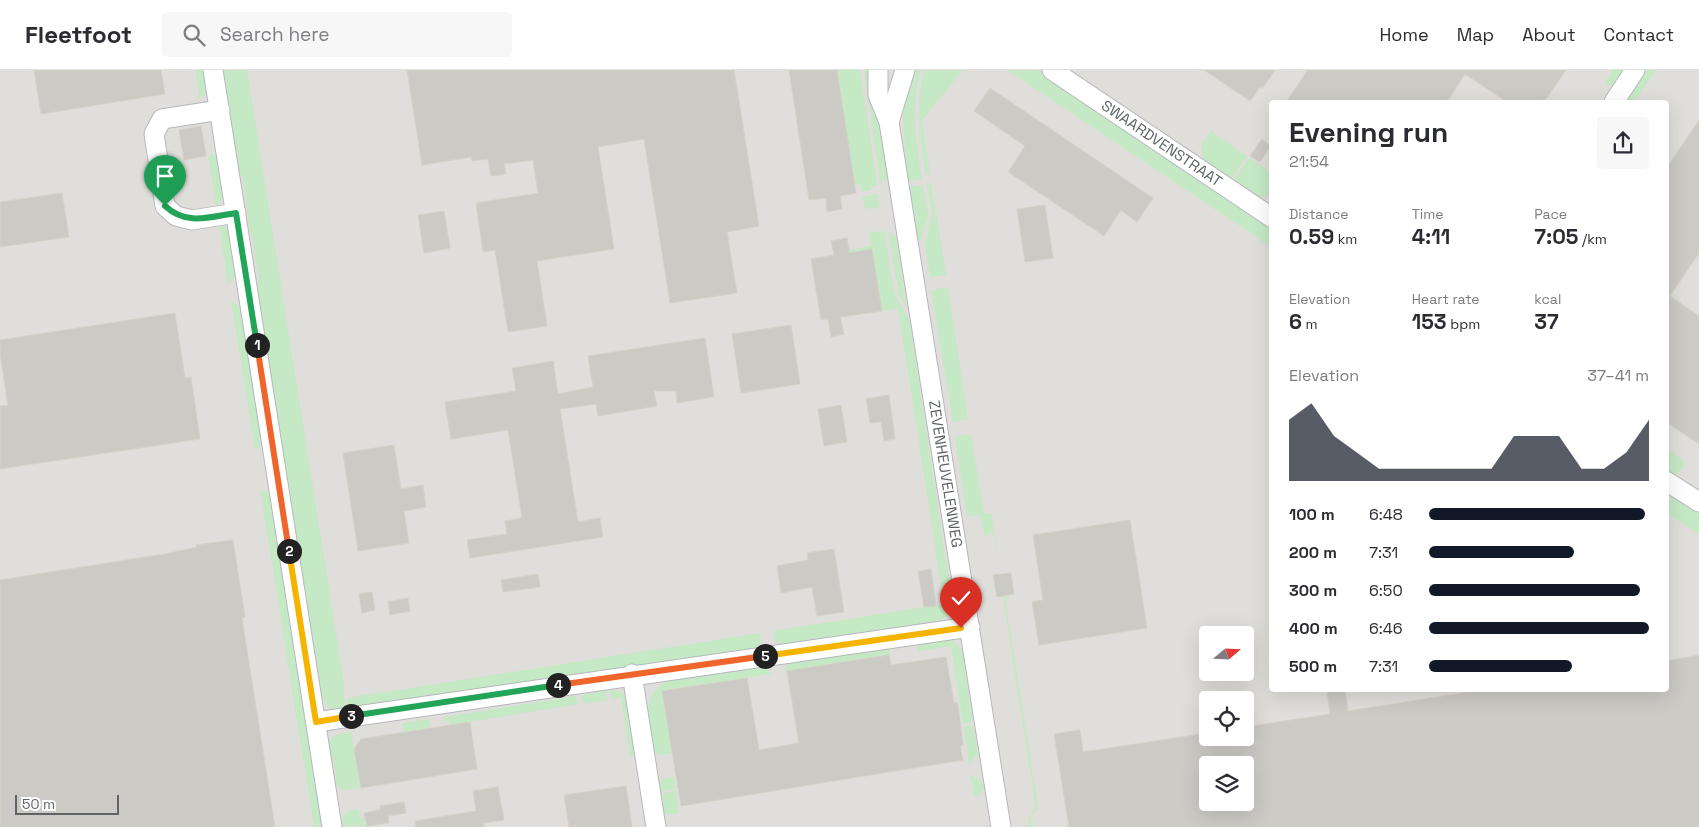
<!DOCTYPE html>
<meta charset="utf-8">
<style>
:root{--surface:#fff;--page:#f7f7f7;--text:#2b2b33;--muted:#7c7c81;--line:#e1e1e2;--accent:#111827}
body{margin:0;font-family:"Space Grotesk",sans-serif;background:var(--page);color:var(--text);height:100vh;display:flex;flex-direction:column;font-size:19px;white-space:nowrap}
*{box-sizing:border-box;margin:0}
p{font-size:16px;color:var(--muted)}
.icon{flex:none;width:28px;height:28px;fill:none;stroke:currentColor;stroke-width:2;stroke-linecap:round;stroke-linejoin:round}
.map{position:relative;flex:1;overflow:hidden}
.panel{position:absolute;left:1269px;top:30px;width:400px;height:592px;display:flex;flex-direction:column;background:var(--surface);border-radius:5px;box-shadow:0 5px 20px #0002}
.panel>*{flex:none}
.needle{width:32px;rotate:71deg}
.buttons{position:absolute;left:1199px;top:556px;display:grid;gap:10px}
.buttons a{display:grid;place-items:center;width:55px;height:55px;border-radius:5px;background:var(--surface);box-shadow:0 5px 20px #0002;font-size:25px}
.scale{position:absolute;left:15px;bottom:12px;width:104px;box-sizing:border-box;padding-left:5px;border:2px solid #5f6368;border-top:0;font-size:14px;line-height:18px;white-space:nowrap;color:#5f6368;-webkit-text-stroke:4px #fff;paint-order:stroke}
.pin{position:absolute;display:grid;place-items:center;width:42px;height:42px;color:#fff;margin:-51px -21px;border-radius:50% 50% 50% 0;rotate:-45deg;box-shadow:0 0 5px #0007}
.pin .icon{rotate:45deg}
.km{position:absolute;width:25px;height:25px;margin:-12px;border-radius:50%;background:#222;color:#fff;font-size:14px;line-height:25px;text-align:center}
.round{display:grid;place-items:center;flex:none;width:52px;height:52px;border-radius:5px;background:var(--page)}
.summary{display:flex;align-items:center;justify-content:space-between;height:85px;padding:0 20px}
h1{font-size:28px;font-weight:700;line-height:38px}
.stats{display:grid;grid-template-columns:repeat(3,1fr);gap:8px;height:85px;padding:5px 20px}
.stats div{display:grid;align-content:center}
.stats b{font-size:21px;font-weight:700}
.stats small{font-size:14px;font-weight:400}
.stats p{font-size:14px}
.chart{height:140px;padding:10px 20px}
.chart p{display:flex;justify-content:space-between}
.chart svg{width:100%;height:90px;margin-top:5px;fill:var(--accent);opacity:.7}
ul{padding:0 20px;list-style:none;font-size:16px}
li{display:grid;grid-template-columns:80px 60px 1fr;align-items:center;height:38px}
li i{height:12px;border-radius:6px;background:var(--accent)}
header{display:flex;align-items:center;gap:30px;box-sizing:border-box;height:70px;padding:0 25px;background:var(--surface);border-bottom:1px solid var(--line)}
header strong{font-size:24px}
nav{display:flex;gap:28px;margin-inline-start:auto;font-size:18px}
.search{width:350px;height:45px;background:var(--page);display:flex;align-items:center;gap:12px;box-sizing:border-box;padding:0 18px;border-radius:5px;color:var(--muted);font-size:19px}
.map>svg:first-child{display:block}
</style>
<header>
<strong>Fleetfoot</strong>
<div class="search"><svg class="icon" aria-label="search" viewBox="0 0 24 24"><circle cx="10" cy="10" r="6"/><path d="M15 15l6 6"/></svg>Search here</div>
<nav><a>Home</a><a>Map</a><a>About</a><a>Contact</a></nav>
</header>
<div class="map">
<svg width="1699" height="757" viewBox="0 0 1699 757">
<rect width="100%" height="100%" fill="#f1efe8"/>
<path fill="#e0deda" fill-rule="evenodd" d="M0,0H1699V757H0ZM1271,32H1666V620H1271ZM1208,565H1245V602H1208ZM1208,630H1245V668H1208ZM1208,695H1245V732H1208Z"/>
<g fill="#c5e8c5">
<polygon points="195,0 206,0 209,19 204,26 196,28 199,25"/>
<path d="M221,0H247L345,620H343L347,646C331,641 324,635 319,619L256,216L259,211L252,165L250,163L243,107L238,104Z"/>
<polygon points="837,0 860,0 877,115 871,116 871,120 862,122 860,114 854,115"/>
<polygon points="864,0 873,0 874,22 889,109 880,111"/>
<path d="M910,0H921C909,37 916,72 922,109L907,111L902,28Z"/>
<path d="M925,0H963L922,50L930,104L926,105C920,69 914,36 925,0Z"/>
<polygon points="1007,0 1040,0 1271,155 1271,177"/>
<polygon points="1613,0 1621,0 1622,4 1613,16 1604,14"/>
<polygon points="1644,0 1656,0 1634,32 1622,32"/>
<polygon points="1211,61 1247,86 1231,110 1204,91 1201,76"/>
<polygon points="220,84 226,125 216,137 208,86"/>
<polygon points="1249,88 1271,102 1271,125 1258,128 1233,112"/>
<polygon points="927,113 931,113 946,205 930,207 925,175 932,144"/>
<polygon points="923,115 928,145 921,170 917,171 908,117"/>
<polygon points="878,124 880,137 865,139 862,127"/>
<polygon points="219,153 232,163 238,203 228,214"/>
<polygon points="845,159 850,180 871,176 869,162 884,161 894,223 910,253 952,530 948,544 939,552 786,578 775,570 773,561 944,534 898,238 882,241 872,180 849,183"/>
<polygon points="888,161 897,168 906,237 899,225"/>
<polygon points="948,217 968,349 953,352 931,220"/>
<polygon points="231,231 244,239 265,371 255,380"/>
<polygon points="971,364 984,444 991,443 1001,504 993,461 985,468 980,445 967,447 955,367"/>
<polygon points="1666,378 1684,391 1684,398 1677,403 1669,404 1666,402"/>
<polygon points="260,419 273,424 325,757 314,757"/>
<polygon points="1675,426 1699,442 1699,464 1666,442 1666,428"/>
<polygon points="1009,525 1009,528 1005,529 1038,738 1031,746 1033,757 1029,757 1028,749 1036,737 1003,526"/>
<polygon points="760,563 761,572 754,583 350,646 347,628"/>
<polygon points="952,569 962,581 973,652 963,654 951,576 918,581 918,572"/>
<polygon points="889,576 892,595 889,585 785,602 787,593"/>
<path d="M766,596L771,604L663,621L672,683L660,685L653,682C649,655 638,619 673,610Z"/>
<polygon points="610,620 619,621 628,627 638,683 630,686 621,628 612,629"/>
<polygon points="606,621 608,630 583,634 581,625"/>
<polygon points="576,626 578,634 450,655 449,651 444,651 443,647"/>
<polygon points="430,649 431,657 403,662 402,653"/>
<polygon points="973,655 978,684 969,694 964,656"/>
<polygon points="351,661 360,718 343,720 337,716 333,688 328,684 329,671 333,666"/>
<polygon points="970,705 982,711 984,719 975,727"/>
<polygon points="674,707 675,718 660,722 658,714 663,709"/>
<polygon points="676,720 679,743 669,745 662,742 660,725"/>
<polygon points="358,739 360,748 364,748 365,757 343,755 342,748 347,741"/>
</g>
<g fill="#cccac5" stroke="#d6d1c6" fill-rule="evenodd">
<polygon points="34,0 161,0 165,24 41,44"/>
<polygon points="407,0 734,0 759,156 727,162 737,223 670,233 644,69 598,77 614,179 537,191 547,256 508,262 495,180 483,182 476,133 538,123 533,90 504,94 506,104 491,106 488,89 472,91 471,87 422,95"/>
<polygon points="789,0 837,0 856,123 840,126 842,139 827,142 826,128 809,130"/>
<polygon points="1204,0 1275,0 1262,19 1260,17 1250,31"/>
<polygon points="1308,0 1566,0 1544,32 1507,32 1465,4 1447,32 1286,32"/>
<polygon points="990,18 1153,128 1137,152 1121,140 1104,166 1008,102 1025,76 974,41"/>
<polygon points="1699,50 1699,183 1670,226 1699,246 1699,374 1666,352 1666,99"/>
<polygon points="201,56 206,86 184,90 179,60"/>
<polygon points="1262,69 1271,76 1260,92 1250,86"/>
<polygon points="62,123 69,167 0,177 0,132"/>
<polygon points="1045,135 1053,188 1025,192 1017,139"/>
<polygon points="444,141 450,178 424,183 418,145"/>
<polygon points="847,168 849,183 872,179 882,241 840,247 844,264 831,267 828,249 821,250 811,189 834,185 831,171"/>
<polygon points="175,243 185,308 191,307 200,369 0,399 0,336 8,335 0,284 0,270"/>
<polygon points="791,255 800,314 741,323 732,264"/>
<polygon points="705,268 714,327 677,333 676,321 654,321 657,336 598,346 596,334 560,339 578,452 600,448 603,467 470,488 467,470 507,464 505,451 522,448 508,360 451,369 445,332 516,321 512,298 553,291 558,324 593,317 588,286"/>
<polygon points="889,325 895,369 884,371 881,352 870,353 866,329"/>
<polygon points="841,335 847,372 824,376 818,339"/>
<polygon points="394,375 401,419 423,415 426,437 404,441 409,473 358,481 343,383"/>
<polygon points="1130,450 1147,558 1039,575 1032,532 1043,530 1033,465"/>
<polygon points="233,470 245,547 242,548 275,757 0,757 0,510 170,483 197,477 196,475"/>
<polygon points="834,479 844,542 817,546 812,517 781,523 777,496 808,490 807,483"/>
<polygon points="931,499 936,536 924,537 918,501"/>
<polygon points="1011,503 1014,524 997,527 993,505"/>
<polygon points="538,504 540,517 503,522 501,510"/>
<polygon points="372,522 375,540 362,543 359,524"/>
<polygon points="408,528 410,541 390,545 388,532"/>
<polygon points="889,585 891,595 946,587 954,633 957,632 958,635 963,675 960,676 963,690 681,736 662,621 747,608 759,680 799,673 787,601"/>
<path d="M1699,585V757H1069L1054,664L1080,660L1083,682L1208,663V668H1245V657L1330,644L1327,620H1345L1348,641L1481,620H1666V591ZM1208,695H1245V732H1208Z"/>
<polygon points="470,652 477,699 361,718 354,679 361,669"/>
<polygon points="626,716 632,757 569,757 564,725"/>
<polygon points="498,717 504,750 483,753 484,757 415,757 415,751 476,741 473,721"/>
<polygon points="404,732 406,743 388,746 389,753 367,756 364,743 380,740 380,736"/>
</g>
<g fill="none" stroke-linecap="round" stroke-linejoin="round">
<g stroke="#b5b8bc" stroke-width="21">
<g id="minor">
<polyline points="213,0 332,757"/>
<polyline points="878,0 878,25 889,52 1001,757"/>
<polyline points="1052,0 1271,147"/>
<polyline points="1614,32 1635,0"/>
<polyline points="220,40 162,49 154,64 165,136 176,146 192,150 236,143"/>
<polyline points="889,52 905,0"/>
<polyline points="1666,411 1699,432"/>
<polyline points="632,604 656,757"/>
<polyline points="316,652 970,557"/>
</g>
</g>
<use href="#minor" stroke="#fff" stroke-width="19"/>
</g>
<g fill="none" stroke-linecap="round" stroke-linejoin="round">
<g stroke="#fff" stroke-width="10">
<path id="split-1" d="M165,136C187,156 209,147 236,143L257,275"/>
</g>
<g stroke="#fff" stroke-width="10">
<polyline id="split-2" points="257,275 289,481"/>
</g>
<g stroke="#fff" stroke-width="10">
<polyline id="split-3" points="289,481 316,652 351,646"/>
</g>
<g stroke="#fff" stroke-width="10">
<polyline id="split-4" points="351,646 558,615"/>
</g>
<g stroke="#fff" stroke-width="10">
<polyline id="split-5" points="558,615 765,586"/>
</g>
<g stroke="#fff" stroke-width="10">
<polyline id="split-6" points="765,586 961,558"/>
</g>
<use href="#split-1" stroke="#22a559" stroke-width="6"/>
<use href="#split-2" stroke="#f0652b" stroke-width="6"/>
<use href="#split-3" stroke="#f5b400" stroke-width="6"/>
<use href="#split-4" stroke="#22a559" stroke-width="6"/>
<use href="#split-5" stroke="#f0652b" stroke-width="6"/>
<use href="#split-6" stroke="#f5b400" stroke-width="6"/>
</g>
<g text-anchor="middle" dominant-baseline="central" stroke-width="5" stroke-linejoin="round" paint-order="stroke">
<g font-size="15" fill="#5f6368" stroke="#fff">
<text transform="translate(1162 73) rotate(34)">SWAARDVENSTRAAT</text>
<text transform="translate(946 404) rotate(81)">ZEVENHEUVELENWEG</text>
</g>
</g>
</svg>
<div class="buttons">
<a><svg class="needle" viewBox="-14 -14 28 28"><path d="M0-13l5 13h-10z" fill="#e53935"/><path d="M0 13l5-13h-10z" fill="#7c7c81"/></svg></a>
<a><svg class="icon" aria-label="locate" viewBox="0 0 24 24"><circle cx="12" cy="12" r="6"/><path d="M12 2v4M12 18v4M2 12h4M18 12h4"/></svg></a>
<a><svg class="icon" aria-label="layers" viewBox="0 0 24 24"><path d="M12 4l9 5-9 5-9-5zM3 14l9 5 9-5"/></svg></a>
</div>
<div class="scale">50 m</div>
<div class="pin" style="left:165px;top:136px;background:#1e9e55"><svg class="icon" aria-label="arrive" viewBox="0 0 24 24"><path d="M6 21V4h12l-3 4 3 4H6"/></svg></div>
<div class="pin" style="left:961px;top:558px;background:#d93025"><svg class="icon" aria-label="check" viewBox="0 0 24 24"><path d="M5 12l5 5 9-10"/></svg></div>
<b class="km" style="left:257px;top:275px">1</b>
<b class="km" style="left:289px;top:481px">2</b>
<b class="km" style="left:351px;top:646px">3</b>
<b class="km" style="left:558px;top:615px">4</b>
<b class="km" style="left:765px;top:586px">5</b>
<section class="panel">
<div class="summary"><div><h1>Evening run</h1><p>21:54</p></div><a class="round"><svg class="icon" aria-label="share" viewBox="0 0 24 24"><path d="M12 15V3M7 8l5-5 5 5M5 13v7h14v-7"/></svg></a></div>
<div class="stats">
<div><p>Distance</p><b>0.59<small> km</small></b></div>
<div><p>Time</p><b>4:11</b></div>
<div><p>Pace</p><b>7:05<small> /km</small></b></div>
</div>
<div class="stats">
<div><p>Elevation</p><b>6<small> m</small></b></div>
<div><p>Heart rate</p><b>153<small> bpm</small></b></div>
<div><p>kcal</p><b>37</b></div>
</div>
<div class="chart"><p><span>Elevation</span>37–41 m</p>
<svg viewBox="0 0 160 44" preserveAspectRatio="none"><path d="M0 44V14L10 6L20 22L30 30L40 38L50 38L60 38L70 38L80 38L90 38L100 22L110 22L120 22L130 38L140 38L150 30L160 14V44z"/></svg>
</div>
<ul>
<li><b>100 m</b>6:48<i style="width:98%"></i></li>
<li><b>200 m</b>7:31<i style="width:66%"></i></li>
<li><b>300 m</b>6:50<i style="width:96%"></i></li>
<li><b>400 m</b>6:46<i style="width:100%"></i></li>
<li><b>500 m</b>7:31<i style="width:65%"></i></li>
</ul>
</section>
</div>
